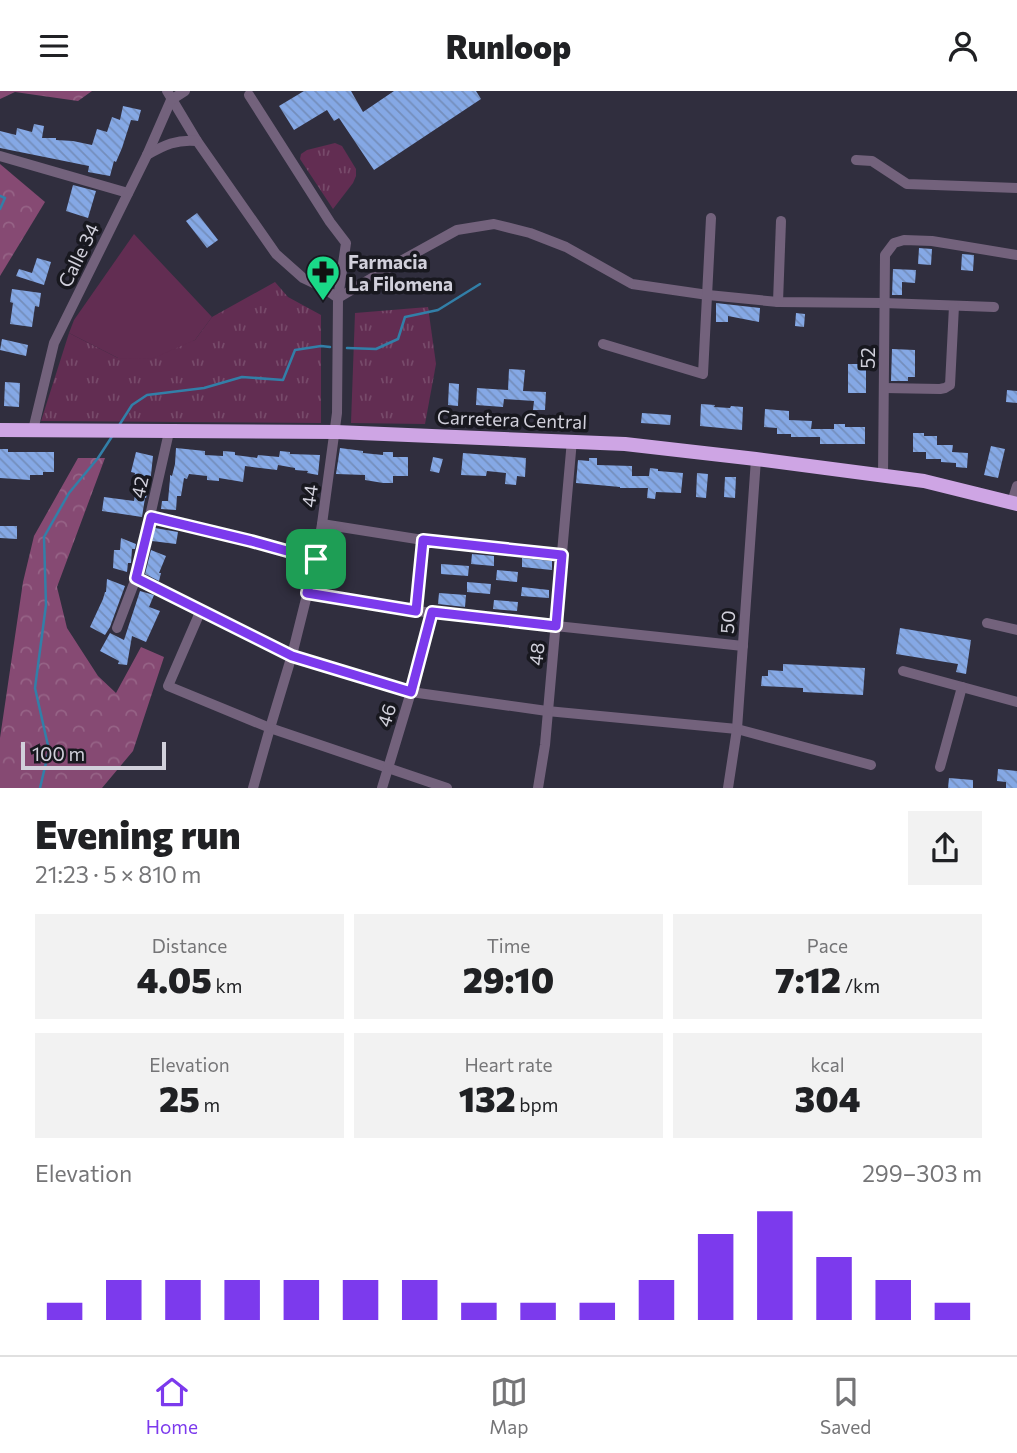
<!DOCTYPE html>
<meta charset="utf-8">
<style>
:root{--surface:#fff;--page:#f2f2f2;--text:#202124;--muted:#757577;--line:#e0e0e0;--accent:#7c3aed}
body{margin:0;font-family:Commissioner,sans-serif;background:var(--page);color:var(--text);height:100vh;display:flex;flex-direction:column;font-size:26px;white-space:nowrap}
*{box-sizing:border-box;margin:0}
p{font-size:23px;color:var(--muted)}
.icon{flex:none;width:38px;height:38px;fill:none;stroke:currentColor;stroke-width:2;stroke-linecap:round;stroke-linejoin:round}
.map{position:relative;height:697px;overflow:hidden}
.drawer{display:flex;flex-direction:column;background:var(--surface);flex:1}
.drawer>*{flex:none}
.scale{position:absolute;left:21px;bottom:18px;width:145px;box-sizing:border-box;padding-left:7px;border:4px solid #d1d0db;border-top:0;font-size:19px;line-height:24px;white-space:nowrap;color:#d1d0db;-webkit-text-stroke:5px #18181f;paint-order:stroke}
.pin{position:absolute;display:grid;place-items:center;width:60px;height:60px;color:#fff;margin:-30px;border-radius:14px;box-shadow:0 4px 10px #0006}
.round{display:grid;place-items:center;flex:none;width:74px;height:74px;border-radius:0px;background:var(--page)}
.summary{display:flex;align-items:center;justify-content:space-between;height:119px;padding:0 35px}
h1{font-size:38px;font-weight:800;line-height:52px}
.stats{display:grid;grid-template-columns:repeat(3,1fr);gap:10px;height:119px;padding:7px 35px}
.stats div{display:grid;align-content:center;border-radius:0px;background:var(--page);text-align:center}
.stats b{font-size:35px;font-weight:800}
.stats small{font-size:19px;font-weight:400}
.stats p{font-size:19px}
.chart{height:196px;padding:14px 35px}
.chart p{display:flex;justify-content:space-between}
.chart svg{width:100%;height:126px;margin-top:7px;stroke:var(--accent);stroke-width:6}
header{display:flex;justify-content:space-between;align-items:center;height:91px;padding:0 35px;background:var(--surface);font-size:32px;font-weight:800}
.tabs{display:flex;justify-content:space-around;align-items:center;height:98px;border-top:2px solid var(--line);background:var(--surface);font-size:19px;color:var(--muted)}
.tabs a{display:grid;justify-items:center;gap:4px}
.tabs .on{color:var(--accent)}
.map>svg:first-child{display:block}
</style>
<header><svg class="icon" aria-label="menu" viewBox="0 0 24 24"><path d="M4 6h16M4 12h16M4 18h16"/></svg>Runloop<svg class="icon" aria-label="person" viewBox="0 0 24 24"><circle cx="12" cy="8" r="4"/><path d="M4 21q1-7 8-7t8 7"/></svg></header>
<div class="map">
<svg width="1017" height="697" viewBox="0 0 1017 697">
<defs>
<pattern id="grass-tufts" width="24" height="20" patternUnits="userSpaceOnUse" patternTransform="scale(1.75)"><rect width="24" height="20" fill="#622d52"/><path d="M3 7l-1-3M5 7V3M7 7l1-3M15 17l-1-3M17 17v-4M19 17l1-3" fill="none" stroke="#774a6a"/></pattern>
<pattern id="forest-crowns" width="20" height="18" patternUnits="userSpaceOnUse" patternTransform="scale(1.75)"><rect width="20" height="18" fill="#864a73"/><path d="M2 6a3 3 0 1 1 6 0M12 15a3 3 0 1 1 6 0" fill="none" stroke="#966386"/></pattern>
<pattern id="building-back-hatch" width="6" height="6" patternUnits="userSpaceOnUse" patternTransform="scale(1.75)"><rect width="6" height="6" fill="#85a8e5"/><path d="M-1 5l2 2M0 0l6 6M5-1l2 2" fill="none" stroke="#748ebc"/></pattern>
</defs>
<rect width="100%" height="100%" fill="#302e3e"/>
<g fill="url(#grass-tufts)">
<polygon points="335,52 342,55 356,78 356,85 353,92 333,118 300,68 301,63 307,59"/>
<polygon points="275,191 288,206 321,224 321,332 41,330 69,242 118,267 195,249 212,226"/>
<polygon points="428,216 436,273 425,333 351,332 355,222"/>
</g>
<g fill="url(#forest-crowns)">
<polygon points="0,0 92,0 78,10 15,1 0,8"/>
<polygon points="0,73 45,111 0,185"/>
<polygon points="78,367 105,367 57,496 67,537 98,585 116,602 141,556 164,566 133,660 102,697 0,697 0,647 23,491 34,445"/>
</g>
<polygon fill="#622d52" points="134,143 212,226 195,249 151,268 118,267 69,242 74,229"/>
<g fill="none" stroke-linecap="round" stroke-linejoin="round">
<g stroke="#327fa8" stroke-width="2.5">
<polyline points="0,105 5,107 0,118"/>
<polyline points="347,257 376,258 398,248 405,226 438,219 480,193"/>
<polyline points="118,336 132,314 147,304 204,297 242,286 283,289 295,259 321,255 330,256"/>
<polyline points="40,697 49,659 35,597 46,514 44,446 69,402 98,367 113,344"/>
</g>
</g>
<g fill="url(#building-back-hatch)">
<polygon points="304,0 351,0 363,21 394,0 476,0 481,8 374,79 339,27 334,30 327,19 294,39 279,15"/>
<polygon points="123,15 141,19 138,30 131,29 122,57 116,71 114,70 110,85 88,81 89,75 0,57 0,40 16,44 17,37 32,41 34,33 44,35 42,47 56,47 56,49 73,50 92,54 97,38 107,41 112,26 120,29"/>
<polygon points="73,94 96,100 88,127 66,120"/>
<polygon points="197,122 218,149 207,157 186,130"/>
<polygon points="919,157 932,158 931,174 918,173"/>
<polygon points="962,163 974,164 973,180 961,179"/>
<polygon points="37,167 51,171 44,194 16,185 19,178 32,182"/>
<polygon points="893,178 916,179 915,192 902,191 902,204 892,204"/>
<polygon points="12,198 41,202 39,216 35,215 32,236 10,233 13,212 10,211"/>
<polygon points="716,212 760,217 759,231 728,225 728,231 716,231"/>
<polygon points="796,222 805,223 804,236 795,235"/>
<polygon points="2,248 28,254 26,265 0,259"/>
<polygon points="892,258 915,259 915,286 908,286 908,290 891,290"/>
<rect x="848" y="273" width="18" height="29"/>
<polygon points="509,278 525,279 523,300 546,301 545,319 533,319 534,310 504,308 503,316 476,314 477,297 508,299"/>
<polygon points="5,291 20,292 19,316 4,315"/>
<polygon points="449,292 459,293 458,315 448,314"/>
<polygon points="1007,299 1017,300 1017,312 1006,311"/>
<polygon points="701,313 715,314 714,316 730,317 731,315 743,316 742,339 700,335"/>
<polygon points="765,318 789,320 789,329 812,330 811,338 834,338 834,333 845,333 845,336 865,336 865,353 820,353 820,346 791,346 791,343 777,343 777,337 764,336"/>
<polygon points="642,322 671,324 670,334 641,332"/>
<polygon points="913,342 924,342 924,345 937,345 937,354 953,354 952,361 968,362 967,377 956,376 956,372 941,371 941,368 926,368 926,361 913,361"/>
<polygon points="991,355 1005,358 998,387 984,384"/>
<polygon points="176,357 205,360 205,364 223,365 223,360 235,361 235,364 257,367 258,364 279,366 280,360 290,361 290,363 320,364 318,384 307,382 308,380 295,379 295,377 278,374 277,379 245,375 243,391 219,387 219,390 207,389 207,385 189,383 187,388 184,387 181,405 177,405 176,419 161,418 162,410 168,410 170,388 170,384 172,385 175,373"/>
<polygon points="340,357 363,360 363,362 383,364 383,361 393,361 393,366 408,366 408,385 393,385 393,392 383,392 365,389 365,384 336,383"/>
<polygon points="0,358 8,358 8,361 54,361 54,381 43,381 43,384 30,384 30,389 0,387"/>
<polygon points="136,361 153,365 150,393 146,407 145,407 142,426 102,420 104,406 134,410 136,394 133,393 135,382 131,381"/>
<polygon points="463,362 526,367 525,386 517,385 516,394 505,393 506,382 487,380 486,385 461,384"/>
<polygon points="433,366 443,368 439,382 430,380"/>
<polygon points="589,367 597,367 597,374 632,375 632,385 649,385 650,377 658,378 658,380 683,382 681,402 656,401 655,408 647,407 648,397 620,397 620,396 576,392 578,369 589,370"/>
<polygon points="697,382 708,383 706,407 696,406"/>
<polygon points="725,386 736,386 735,407 724,406"/>
<polygon points="0,435 17,435 17,448 0,447"/>
<polygon points="155,437 178,441 176,453 152,450"/>
<polygon points="121,447 136,453 135,458 132,458 131,472 128,472 127,481 113,477 114,459 120,459"/>
<polygon points="151,459 166,465 159,482 161,482 159,490 145,483"/>
<polygon points="472,463 494,465 494,475 471,473"/>
<polygon points="522,467 552,470 552,479 522,476"/>
<polygon points="441,473 469,475 468,485 441,483"/>
<polygon points="497,479 518,481 517,491 496,489"/>
<polygon points="107,488 125,495 110,536 105,544 90,536 103,508 105,501 106,501"/>
<polygon points="467,491 491,493 490,503 467,501"/>
<polygon points="522,496 549,499 549,507 521,505"/>
<polygon points="140,500 154,504 149,516 160,520 146,551 132,545 127,574 118,573 119,570 100,560 110,542 124,549"/>
<polygon points="439,502 466,504 465,516 438,513"/>
<polygon points="494,509 518,511 517,520 493,518"/>
<polygon points="900,537 971,549 966,583 956,581 958,573 896,563"/>
<polygon points="783,573 865,577 863,604 803,601 803,597 761,595 762,585 768,585 768,579 783,580"/>
<polygon points="998,678 1017,680 1017,697 1006,697 1006,691 997,690"/>
<polygon points="949,687 973,689 973,697 948,697"/>
</g>
<g fill="none" stroke-linecap="round" stroke-linejoin="round">
<g stroke="#73627c" stroke-width="10">
<polyline points="167,0 197,50 276,163 303,187 322,196 338,207"/>
<polyline points="249,4 330,131 346,152 338,207 337,322 322,433 316,468 292,564 270,637 253,697"/>
<path d="M147,64C164,54 177,48 197,50"/>
<polyline points="0,65 128,102"/>
<polyline points="856,69 872,70 907,93 1017,97"/>
<polyline points="338,207 399,171 457,139 494,133 530,142 566,156 632,193 708,204 778,211 884,212 994,216"/>
<polyline points="778,211 781,130"/>
<polyline points="603,253 703,283 711,127"/>
<polyline points="884,297 940,298 945,297 950,294 954,215"/>
<polyline points="33,339 54,252 147,64 171,9 185,0"/>
<polyline points="883,384 885,164 894,152 904,149 932,150 1017,164"/>
<polyline points="1012,411 1017,395"/>
<polyline points="151,426 251,450 316,468"/>
<polyline points="322,433 423,449 562,464"/>
<polyline points="136,487 292,564 411,601 547,620 737,638 871,674"/>
<polyline points="307,502 416,520 743,555"/>
<polyline points="201,519 168,595 270,637 447,697"/>
<polyline points="416,520 423,449"/>
<polyline points="987,532 1017,539"/>
<polyline points="117,537 136,487 169,341"/>
<polyline points="903,580 1017,611"/>
<polyline points="940,676 962,596"/>
<polyline points="382,697 411,601 432,521"/>
<polyline points="538,697 545,654 572,349"/>
<polyline points="728,697 737,638 756,368"/>
</g>
<polyline stroke="#cea5e4" stroke-width="14" points="0,339 336,341 625,353 756,368 924,390 1017,413"/>
</g>
<g fill="none" stroke-linecap="round" stroke-linejoin="round">
<g stroke="#fff" stroke-width="14">
<polygon id="route" points="151,426 251,450 316,468 307,502 416,520 423,449 562,464 556,535 432,521 411,601 292,565 136,487"/>
</g>
<use href="#route" stroke="#7c3aed" stroke-width="9"/>
</g>
<defs>
<g id="pharmacy-pin" transform="scale(1.75)"><path d="M0 17L-7.5 6A9.5 9.5 0 1 1 7.5 6Z" fill="#1ad988" stroke="#18181f"/><path d="M-2-6h4v4h4v4h-4v4h-4v-4h-4v-4h4Z" fill="#111"/></g>
</defs>
<g fill-rule="evenodd">
<use href="#pharmacy-pin" x="323" y="181"/>
</g>
<g text-anchor="middle" dominant-baseline="central" stroke-width="7" stroke-linejoin="round" paint-order="stroke">
<g font-size="19" fill="#d1d0db" stroke="#18181f">
<text transform="translate(78 164) rotate(-64)">Calle 34</text>
<text transform="translate(867 267) rotate(-90)">52</text>
<text transform="translate(512 328) rotate(2)">Carretera Central</text>
<text transform="translate(139 396) rotate(-78)">42</text>
<text transform="translate(309 405) rotate(-82)">44</text>
<text transform="translate(727 531) rotate(-86)">50</text>
<text transform="translate(536 563) rotate(-84)">48</text>
<text transform="translate(386 624) rotate(-73)">46</text>
</g>
<g font-size="19" font-weight="bold" fill="#d1d0db" stroke="#18181f" text-anchor="start">
<text x="348" y="170">Farmacia<tspan x="348" dy="22">La Filomena</tspan></text>
</g>
</g>
</svg>
<div class="scale">100 m</div>
<div class="pin" style="left:316px;top:468px;background:#1e9e55"><svg class="icon" aria-label="arrive" viewBox="0 0 24 24"><path d="M6 21V4h12l-3 4 3 4H6"/></svg></div>
</div>
<section class="drawer">
<div class="summary"><div><h1>Evening run</h1><p>21:23 · 5 × 810 m</p></div><a class="round"><svg class="icon" aria-label="share" viewBox="0 0 24 24"><path d="M12 15V3M7 8l5-5 5 5M5 13v7h14v-7"/></svg></a></div>
<div class="stats">
<div><p>Distance</p><b>4.05<small> km</small></b></div>
<div><p>Time</p><b>29:10</b></div>
<div><p>Pace</p><b>7:12<small> /km</small></b></div>
</div>
<div class="stats">
<div><p>Elevation</p><b>25<small> m</small></b></div>
<div><p>Heart rate</p><b>132<small> bpm</small></b></div>
<div><p>kcal</p><b>304</b></div>
</div>
<div class="chart"><p><span>Elevation</span>299–303 m</p>
<svg viewBox="0 0 160 44" preserveAspectRatio="none"><path d="M5 44V38M15 44V30M25 44V30M35 44V30M45 44V30M55 44V30M65 44V30M75 44V38M85 44V38M95 44V38M105 44V30M115 44V14M125 44V6M135 44V22M145 44V30M155 44V38"/></svg>
</div>
</section>
<nav class="tabs">
<a class="on"><svg class="icon" aria-label="home" viewBox="0 0 24 24"><path d="M3 11l9-7 9 7M6 9v11h12V9"/></svg>Home</a>
<a><svg class="icon" aria-label="map" viewBox="0 0 24 24"><path d="M3 6l6-2 6 2 6-2v14l-6 2-6-2-6 2zM9 4v14M15 6v14"/></svg>Map</a>
<a><svg class="icon" aria-label="saved" viewBox="0 0 24 24"><path d="M7 4h10v16l-5-4-5 4z"/></svg>Saved</a>
</nav>
